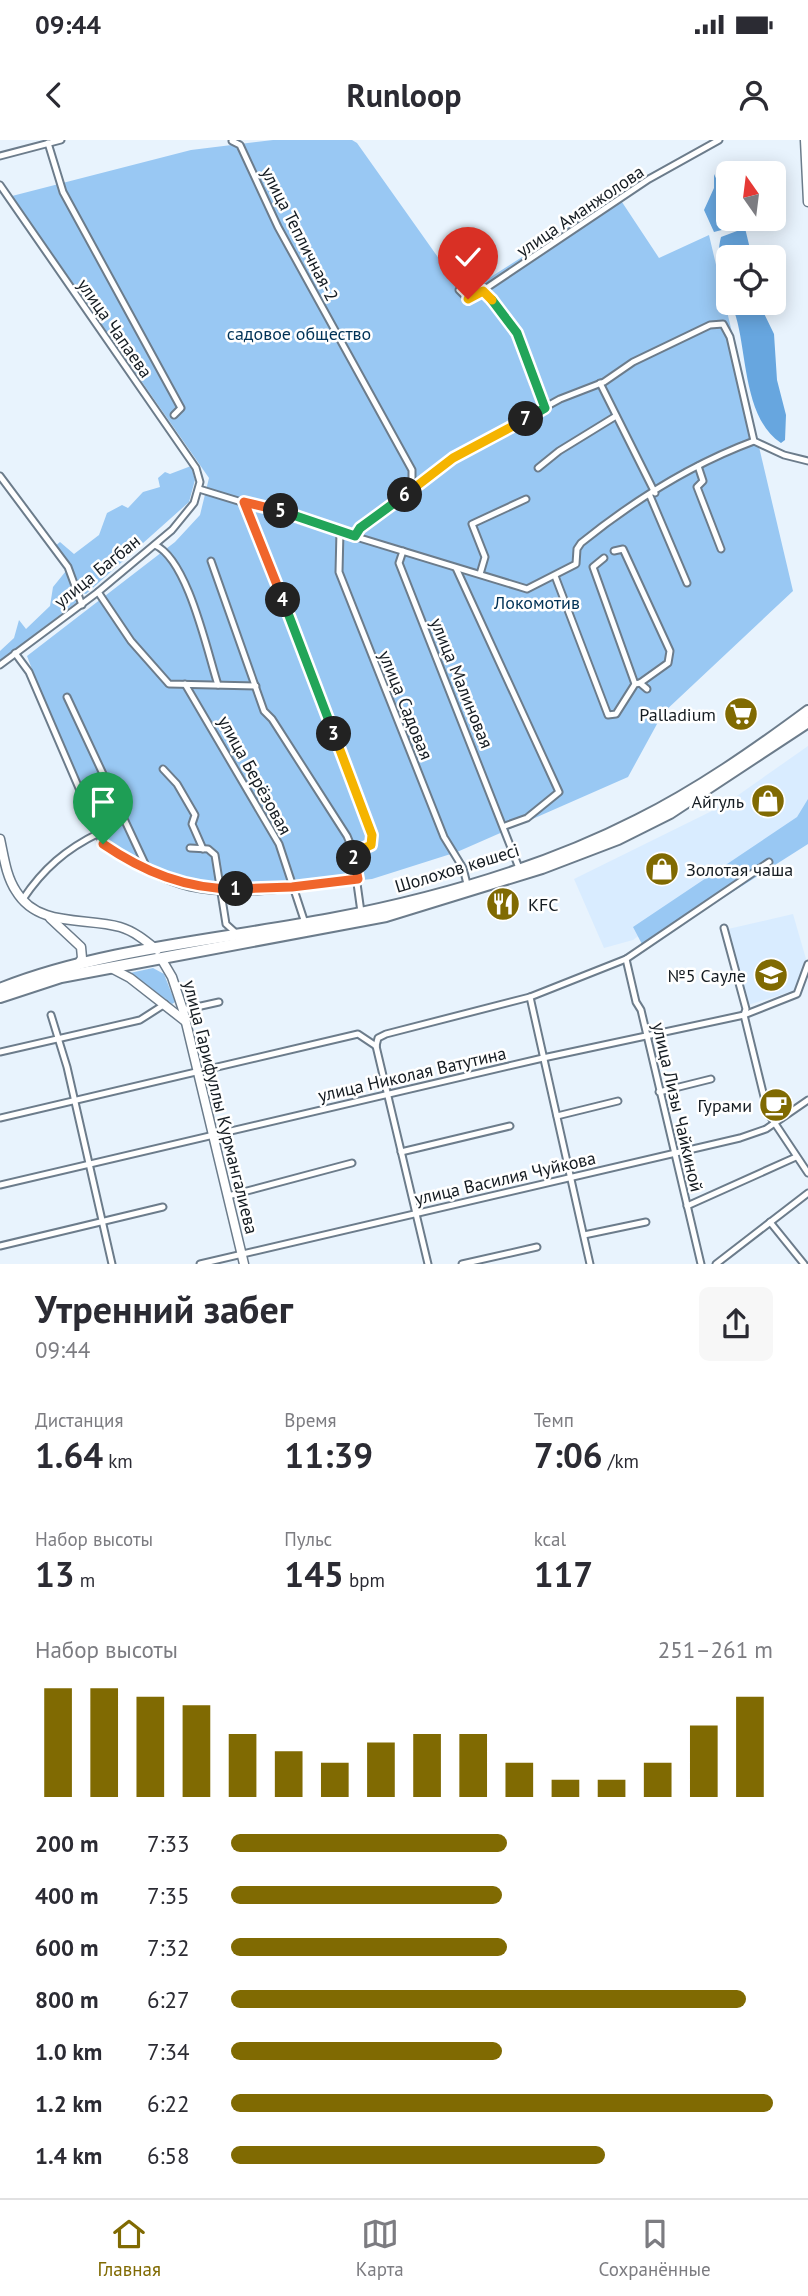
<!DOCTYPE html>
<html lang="ru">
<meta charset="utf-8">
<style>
:root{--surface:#fff;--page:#f7f7f7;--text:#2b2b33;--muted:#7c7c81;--line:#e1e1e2;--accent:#806a02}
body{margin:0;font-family:"PT Sans",sans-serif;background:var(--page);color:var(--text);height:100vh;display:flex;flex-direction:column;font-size:26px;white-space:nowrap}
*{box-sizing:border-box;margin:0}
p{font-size:23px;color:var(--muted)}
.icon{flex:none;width:38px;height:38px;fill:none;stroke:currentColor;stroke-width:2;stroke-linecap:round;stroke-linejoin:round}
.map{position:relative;height:1124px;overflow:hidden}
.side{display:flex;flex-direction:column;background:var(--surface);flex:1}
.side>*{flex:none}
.needle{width:46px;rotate:346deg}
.buttons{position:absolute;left:716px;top:21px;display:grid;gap:14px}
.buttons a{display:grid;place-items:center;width:70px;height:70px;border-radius:10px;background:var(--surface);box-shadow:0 4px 18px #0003;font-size:35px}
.pin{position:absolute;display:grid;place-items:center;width:60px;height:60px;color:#fff;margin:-72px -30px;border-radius:50% 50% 50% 0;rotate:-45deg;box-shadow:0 0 7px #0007}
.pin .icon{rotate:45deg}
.km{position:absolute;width:35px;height:35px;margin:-18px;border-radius:50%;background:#222;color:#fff;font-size:19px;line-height:35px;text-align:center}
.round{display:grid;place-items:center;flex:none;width:74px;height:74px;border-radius:10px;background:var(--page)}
.summary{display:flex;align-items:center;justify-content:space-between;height:119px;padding:0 35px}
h1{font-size:38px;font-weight:600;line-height:52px}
.metrics{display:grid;grid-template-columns:repeat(3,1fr);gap:10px;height:119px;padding:7px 35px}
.metrics div{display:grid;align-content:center}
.metrics b{font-size:35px;font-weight:600}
.metrics small{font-size:19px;font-weight:400}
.metrics p{font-size:19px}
.chart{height:196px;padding:14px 35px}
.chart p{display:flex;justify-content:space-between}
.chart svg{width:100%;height:126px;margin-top:7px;stroke:var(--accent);stroke-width:6}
ul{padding:0 35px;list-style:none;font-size:23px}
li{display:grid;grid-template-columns:112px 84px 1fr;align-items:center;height:52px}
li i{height:18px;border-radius:9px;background:var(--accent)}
.status{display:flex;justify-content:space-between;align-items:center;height:49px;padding:0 35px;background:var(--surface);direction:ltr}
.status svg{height:19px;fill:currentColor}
header{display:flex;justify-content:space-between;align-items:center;height:91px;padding:0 35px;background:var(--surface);font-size:32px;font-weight:600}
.tab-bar{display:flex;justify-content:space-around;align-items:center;height:98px;border-top:2px solid var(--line);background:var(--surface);font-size:19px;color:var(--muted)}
.tab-bar a{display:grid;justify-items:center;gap:4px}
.tab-bar .on{color:var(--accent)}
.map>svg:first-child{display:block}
</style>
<div class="status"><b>09:44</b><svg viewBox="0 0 49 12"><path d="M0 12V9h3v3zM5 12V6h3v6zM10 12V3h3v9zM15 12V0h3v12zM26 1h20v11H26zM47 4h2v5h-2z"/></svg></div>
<header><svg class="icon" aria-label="back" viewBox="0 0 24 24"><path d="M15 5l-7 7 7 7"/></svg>Runloop<svg class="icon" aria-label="person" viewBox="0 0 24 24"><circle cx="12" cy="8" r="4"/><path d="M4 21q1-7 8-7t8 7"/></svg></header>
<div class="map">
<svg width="808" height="1124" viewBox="0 0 808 1124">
<rect width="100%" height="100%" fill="#e8f3fd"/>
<g fill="#d9ecff">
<polygon points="808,606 808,663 795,680 633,800 604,808 574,739 724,665"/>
<polygon points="793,774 806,819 796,850 748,865 728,789"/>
</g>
<g fill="#99c8f3">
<polygon points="273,0 352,0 357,3 464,154 618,56 659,118 709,95 793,451 663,573 628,637 457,712 372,739 302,746 207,747 147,727 95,696 27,516 175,402 200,375 209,338 12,56 191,10"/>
<polygon points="191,326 195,340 189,362 86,454 75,451 77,462 0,521 0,511 14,498 19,480 26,489 50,466 53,447 70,426 54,407 60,402 74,414 99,395 107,373 122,365 128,368 143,352 160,347 158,338 165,332 170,334"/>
<polygon points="808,659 808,704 644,808 633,787 797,677"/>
<polygon points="153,828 164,834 175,862 172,864 130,833"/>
</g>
<g fill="#67a6df">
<polygon points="714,34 721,49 728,55 728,79 738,81 737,86 714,92 704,70 714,48"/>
<path d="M745,88L752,117H728V161C723,139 715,119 721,97Z"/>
<path d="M729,163H759L774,194L777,240L786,275L785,300L781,303C744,279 747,214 736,177C735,172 730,168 729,163Z"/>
</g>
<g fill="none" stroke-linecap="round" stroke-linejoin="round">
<g stroke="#6c7c8b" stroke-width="9">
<g id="street">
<polyline points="232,1 240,5 278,87 412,330 412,348"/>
<polyline points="48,3 63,52 181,268 174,275"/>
<polyline points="0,16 61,0"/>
<polyline points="0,45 196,328 200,342 194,363 172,390 98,452 0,525"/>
<polyline points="459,150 468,159 479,153 649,39 719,0"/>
<polyline points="483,151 517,193 535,248 545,268"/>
<polyline points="600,243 655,353"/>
<polyline points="698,326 703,341 697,347 721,409"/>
<polyline points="538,328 559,311 616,276"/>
<polyline points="0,336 68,427 82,465"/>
<path d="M199,349L527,449L576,424L577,409L581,403C633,361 692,324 754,301"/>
<polyline points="650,356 687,443"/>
<polyline points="244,362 372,695 371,705 353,713"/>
<polyline points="340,391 339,432 444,697 463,728 467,744"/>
<polyline points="355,396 360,388 453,318 560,259 604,242 633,222 710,185 723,184 730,197 754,301 784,315 808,321"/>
<path d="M155,405C188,420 207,511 218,545"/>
<polyline points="403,411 399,423 519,728"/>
<polyline points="614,411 623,409 670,511 668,523 640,543"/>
<polyline points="604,418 593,427 635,544"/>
<polyline points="211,421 264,571 272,579 347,696 352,708 361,772"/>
<polyline points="456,428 559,652 527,678 505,686"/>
<polyline points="480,434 485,417 472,384 526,359"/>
<polyline points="555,436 608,575 616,574 635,544 640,543 647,549"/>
<polyline points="98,452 131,501 169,544 256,546"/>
<path d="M15,513L29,532L103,704C128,721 160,740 190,747C244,758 304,746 357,739"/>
<polyline points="185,544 279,704 305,783"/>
<polyline points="67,557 147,728"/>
<polyline points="163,629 177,644 195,675 192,684 203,709"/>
<polyline points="190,708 208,709 215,715 226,784 236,793"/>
<path d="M23,759C43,729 66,709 99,693"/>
<polyline points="724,788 746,869 744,875 768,973 808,1033"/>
<polyline points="626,819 636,862 641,870 701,1124"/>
<polyline points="530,857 590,1124"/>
<polyline points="183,870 219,862"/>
<polyline points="51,875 67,927 112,1124"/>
<polyline points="376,906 378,898 386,894 530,857 626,819 769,722"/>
<polyline points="376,906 428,1124"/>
<polyline points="0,912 140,880 165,864"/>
<polyline points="659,952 711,939"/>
<polyline points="557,976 618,961"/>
<polyline points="0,978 358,894 376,906"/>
<polyline points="401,1012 510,986"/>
<polyline points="0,1045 543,918 744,875 797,854 808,824"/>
<polyline points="228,1056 352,1023"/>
<polyline points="687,1066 796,1017"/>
<polyline points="770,1082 804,1124"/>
<polyline points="584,1095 646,1082"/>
<polyline points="0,1106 163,1067"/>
<polyline points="200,1124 740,998 766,989 808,960"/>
<polyline points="462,1124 537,1107"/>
<polyline points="716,1124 808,1053"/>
</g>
</g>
<g stroke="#6c7c8b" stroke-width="11">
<g id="secondary">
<polyline points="805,0 808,62"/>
<path d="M0,699C4,717 6,736 16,751C38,788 85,777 120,787C134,791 146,801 157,810"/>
<polyline points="50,778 81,807 82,818 77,826"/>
<polyline points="162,820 172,837 183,870 244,1124"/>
<polyline points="111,828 130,838 185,881"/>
</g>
</g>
<g stroke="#6c7c8b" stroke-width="14">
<g id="highway">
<path d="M0,849C99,809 226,799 331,779C435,759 544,728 638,680C698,650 754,611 808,571"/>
<polyline points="0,857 61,837 386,776 542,728 618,699 670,673 808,582"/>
</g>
</g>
<use href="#street" stroke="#fff" stroke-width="5"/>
<use href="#secondary" stroke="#fff" stroke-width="8"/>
<use href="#highway" stroke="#fff" stroke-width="10"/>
</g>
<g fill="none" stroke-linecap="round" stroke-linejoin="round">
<g stroke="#fff" stroke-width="14">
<path id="split-1" d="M103,704C144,732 186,749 236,749"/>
</g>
<g stroke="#fff" stroke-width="14">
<polyline id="split-2" points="236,749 292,747 358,739 354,718"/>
</g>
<g stroke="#fff" stroke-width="14">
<polyline id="split-3" points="334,594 372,695 371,705 353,713 354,718"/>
</g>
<g stroke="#fff" stroke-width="14">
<polyline id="split-4" points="283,460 334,594"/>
</g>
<g stroke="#fff" stroke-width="14">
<polyline id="split-5" points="281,371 244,362 283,460"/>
</g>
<g stroke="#fff" stroke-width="14">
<polyline id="split-6" points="281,371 355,396 360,388 405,355"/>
</g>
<g stroke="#fff" stroke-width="14">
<polyline id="split-7" points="405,355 453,318 526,279"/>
</g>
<g stroke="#fff" stroke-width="14">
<polyline id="split-8" points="492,160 517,193 545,268 526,279"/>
</g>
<g stroke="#fff" stroke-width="14">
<polyline id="split-9" points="468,159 483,151 492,160"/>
</g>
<use href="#split-1" stroke="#f0652b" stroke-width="9"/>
<use href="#split-2" stroke="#f0652b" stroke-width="9"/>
<use href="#split-3" stroke="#f5b400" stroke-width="9"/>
<use href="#split-4" stroke="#22a559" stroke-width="9"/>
<use href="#split-5" stroke="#f0652b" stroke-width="9"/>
<use href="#split-6" stroke="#22a559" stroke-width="9"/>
<use href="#split-7" stroke="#f5b400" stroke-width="9"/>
<use href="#split-8" stroke="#22a559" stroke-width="9"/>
<use href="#split-9" stroke="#f5b400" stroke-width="9"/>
</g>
<defs>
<g id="supermarket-disc" transform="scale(1.75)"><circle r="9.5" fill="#806a02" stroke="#fff"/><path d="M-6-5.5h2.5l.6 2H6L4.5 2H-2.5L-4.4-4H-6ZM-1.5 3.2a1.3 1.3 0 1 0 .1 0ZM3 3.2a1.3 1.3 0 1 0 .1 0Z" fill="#fff"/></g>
<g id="shop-disc" transform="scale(1.75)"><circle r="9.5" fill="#806a02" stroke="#fff"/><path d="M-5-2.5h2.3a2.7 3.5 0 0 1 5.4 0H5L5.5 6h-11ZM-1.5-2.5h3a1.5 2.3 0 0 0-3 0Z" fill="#fff"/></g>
<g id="restaurant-disc" transform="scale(1.75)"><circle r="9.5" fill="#806a02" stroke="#fff"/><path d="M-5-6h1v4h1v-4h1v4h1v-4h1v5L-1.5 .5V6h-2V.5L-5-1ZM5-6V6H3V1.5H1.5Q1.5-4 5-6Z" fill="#fff"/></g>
<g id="school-disc" transform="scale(1.75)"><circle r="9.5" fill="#806a02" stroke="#fff"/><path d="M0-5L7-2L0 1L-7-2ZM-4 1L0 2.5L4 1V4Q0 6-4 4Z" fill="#fff"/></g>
<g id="cafe-disc" transform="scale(1.75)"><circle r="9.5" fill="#806a02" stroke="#fff"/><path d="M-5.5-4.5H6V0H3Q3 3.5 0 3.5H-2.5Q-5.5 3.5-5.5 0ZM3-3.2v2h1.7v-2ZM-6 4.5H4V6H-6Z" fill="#fff"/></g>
</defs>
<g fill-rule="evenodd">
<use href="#supermarket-disc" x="741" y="574"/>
<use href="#shop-disc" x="768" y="661"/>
<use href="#shop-disc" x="662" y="729"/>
<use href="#restaurant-disc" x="503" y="764"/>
<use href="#school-disc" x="771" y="835"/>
<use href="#cafe-disc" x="776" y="965"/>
</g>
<g text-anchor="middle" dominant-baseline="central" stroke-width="5" stroke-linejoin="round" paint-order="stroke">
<g font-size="18" fill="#151c22" stroke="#fff">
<text transform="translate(580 71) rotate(-34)">улица Аманжолова</text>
<text transform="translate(300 94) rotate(63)">улица Тепличная-2</text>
<text transform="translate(115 188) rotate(55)">улица Чапаева</text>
<text transform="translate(97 431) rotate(-39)">улица Багбан</text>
<text transform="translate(462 543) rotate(68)">улица Малиновая</text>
<text transform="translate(406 565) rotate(68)">улица Садовая</text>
<text transform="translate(255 635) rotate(61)">улица Берёзовая</text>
<text transform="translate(457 728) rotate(-17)">Шолохов көшесі</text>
<text transform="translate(412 934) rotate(-13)">улица Николая Ватутина</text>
<text transform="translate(221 967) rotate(76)">улица Гарифуллы Курмангалиева</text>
<text transform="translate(678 967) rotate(77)">улица Лизы Чайкиной</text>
<text transform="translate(505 1038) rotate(-13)">улица Василия Чуйкова</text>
</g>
<g font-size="18" fill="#003256" stroke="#fff">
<text x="299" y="193">садовое общество</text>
<text x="537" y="462">Локомотив</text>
</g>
<g font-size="18" fill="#151c22" stroke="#fff" text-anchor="end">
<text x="716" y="574">Palladium</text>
<text x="744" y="661">Айгуль</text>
<text x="686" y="729" text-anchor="start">Золотая чаша</text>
<text x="528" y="764" text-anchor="start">KFC</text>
<text x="746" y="835">№5 Сауле</text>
<text x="752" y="965">Гурами</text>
</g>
</g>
</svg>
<div class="buttons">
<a><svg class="needle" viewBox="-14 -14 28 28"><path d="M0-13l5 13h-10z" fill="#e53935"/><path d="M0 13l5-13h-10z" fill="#7c7c81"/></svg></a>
<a><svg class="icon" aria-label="locate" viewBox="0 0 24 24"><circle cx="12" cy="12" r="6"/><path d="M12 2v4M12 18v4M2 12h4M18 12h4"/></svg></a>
</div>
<div class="pin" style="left:103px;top:704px;background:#1e9e55"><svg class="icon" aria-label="arrive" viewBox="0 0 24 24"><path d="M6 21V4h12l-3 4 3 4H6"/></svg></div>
<div class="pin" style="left:468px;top:159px;background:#d93025"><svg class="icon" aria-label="check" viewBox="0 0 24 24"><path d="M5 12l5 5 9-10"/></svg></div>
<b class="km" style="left:236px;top:749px">1</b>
<b class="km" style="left:354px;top:718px">2</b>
<b class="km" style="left:334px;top:594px">3</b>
<b class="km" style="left:283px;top:460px">4</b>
<b class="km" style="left:281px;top:371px">5</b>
<b class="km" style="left:405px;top:355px">6</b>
<b class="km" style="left:526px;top:279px">7</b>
</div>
<section class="side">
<div class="summary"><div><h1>Утренний забег</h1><p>09:44</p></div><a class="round"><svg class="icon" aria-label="share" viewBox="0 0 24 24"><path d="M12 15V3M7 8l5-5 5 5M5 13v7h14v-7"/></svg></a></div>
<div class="metrics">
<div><p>Дистанция</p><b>1.64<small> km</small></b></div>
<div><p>Время</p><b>11:39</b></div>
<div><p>Темп</p><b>7:06<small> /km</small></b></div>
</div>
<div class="metrics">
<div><p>Набор высоты</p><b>13<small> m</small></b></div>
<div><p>Пульс</p><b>145<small> bpm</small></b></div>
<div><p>kcal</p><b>117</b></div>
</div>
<div class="chart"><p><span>Набор высоты</span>251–261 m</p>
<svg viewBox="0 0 160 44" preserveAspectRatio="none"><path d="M5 44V6M15 44V6M25 44V9M35 44V12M45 44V22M55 44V28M65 44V32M75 44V25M85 44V22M95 44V22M105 44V32M115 44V38M125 44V38M135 44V32M145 44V19M155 44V9"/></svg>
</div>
<ul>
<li><b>200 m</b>7:33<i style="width:51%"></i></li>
<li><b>400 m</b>7:35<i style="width:50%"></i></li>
<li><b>600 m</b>7:32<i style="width:51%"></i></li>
<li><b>800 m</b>6:27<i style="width:95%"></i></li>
<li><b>1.0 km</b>7:34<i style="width:50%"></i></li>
<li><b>1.2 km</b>6:22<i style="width:100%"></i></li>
<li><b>1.4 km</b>6:58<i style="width:69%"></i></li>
</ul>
</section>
<nav class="tab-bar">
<a class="on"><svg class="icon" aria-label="home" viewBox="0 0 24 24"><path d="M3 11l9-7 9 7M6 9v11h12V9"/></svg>Главная</a>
<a><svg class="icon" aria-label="map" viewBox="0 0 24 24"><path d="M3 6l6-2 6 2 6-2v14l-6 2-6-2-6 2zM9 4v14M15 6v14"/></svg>Карта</a>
<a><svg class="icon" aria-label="saved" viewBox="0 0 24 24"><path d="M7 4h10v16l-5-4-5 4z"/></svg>Сохранённые</a>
</nav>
